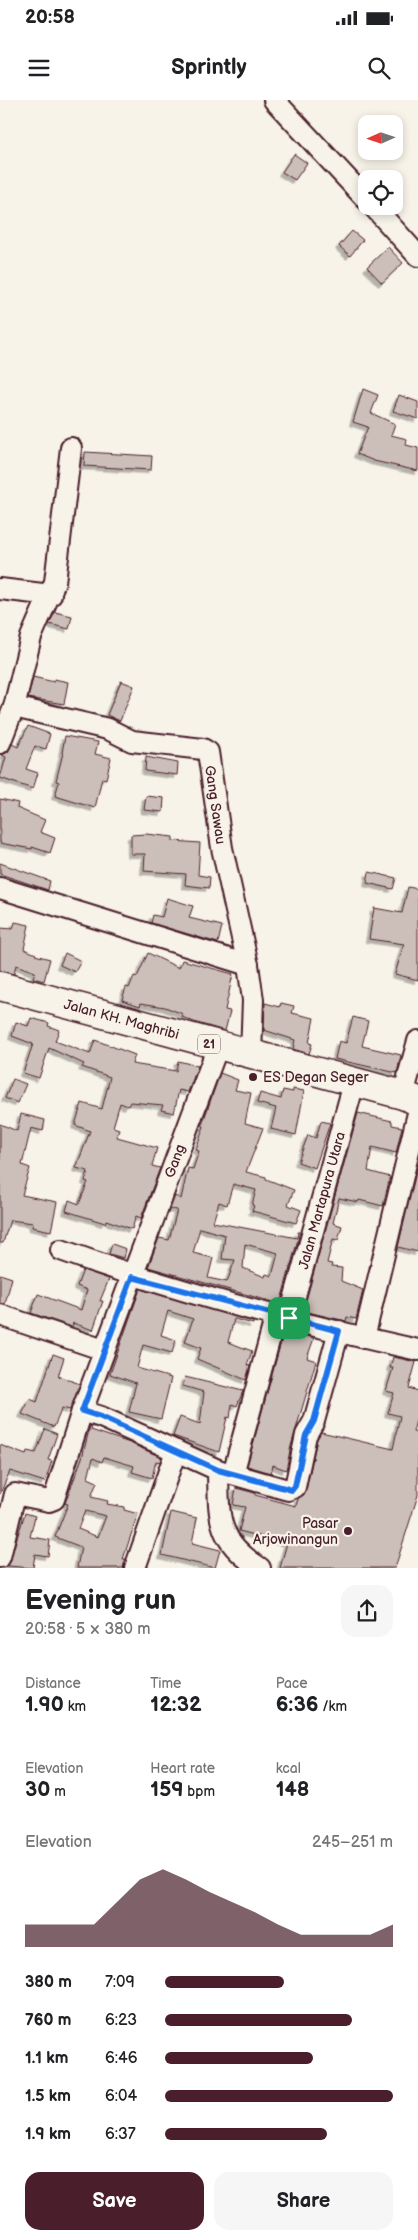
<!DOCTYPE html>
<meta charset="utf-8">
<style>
:root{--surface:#fff;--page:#f6f6f6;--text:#202124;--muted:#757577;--accent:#4a1f2b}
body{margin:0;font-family:"Balsamiq Sans",sans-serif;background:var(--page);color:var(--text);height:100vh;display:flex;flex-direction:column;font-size:19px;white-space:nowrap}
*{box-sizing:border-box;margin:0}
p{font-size:16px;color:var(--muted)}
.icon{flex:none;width:28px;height:28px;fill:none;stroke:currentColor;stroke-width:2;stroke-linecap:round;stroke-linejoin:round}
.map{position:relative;height:1468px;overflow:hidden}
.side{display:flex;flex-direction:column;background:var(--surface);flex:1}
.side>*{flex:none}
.needle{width:32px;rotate:267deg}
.tools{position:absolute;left:358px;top:15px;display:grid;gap:10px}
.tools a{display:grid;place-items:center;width:45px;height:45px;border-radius:10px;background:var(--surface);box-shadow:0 2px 8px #0003;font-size:25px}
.pin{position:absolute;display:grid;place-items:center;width:42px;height:42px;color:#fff;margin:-21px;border-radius:10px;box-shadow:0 2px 8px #0006}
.round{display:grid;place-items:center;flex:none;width:52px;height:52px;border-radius:15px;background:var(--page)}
.head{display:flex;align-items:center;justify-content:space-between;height:85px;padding:0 25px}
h1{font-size:28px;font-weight:700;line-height:38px}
.metrics{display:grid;grid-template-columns:repeat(3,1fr);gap:8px;height:85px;padding:5px 25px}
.metrics div{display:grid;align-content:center}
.metrics b{font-size:21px;font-weight:700}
.metrics small{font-size:14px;font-weight:400}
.metrics p{font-size:14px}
.chart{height:140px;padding:10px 25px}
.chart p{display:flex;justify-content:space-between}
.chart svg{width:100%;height:90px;margin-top:5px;fill:var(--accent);opacity:.7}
.primary-button{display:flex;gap:10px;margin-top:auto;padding:10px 25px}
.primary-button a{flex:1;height:58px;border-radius:15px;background:var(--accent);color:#fff;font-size:20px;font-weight:700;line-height:58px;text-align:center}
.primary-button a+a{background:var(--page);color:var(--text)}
ul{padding:0 25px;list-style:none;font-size:16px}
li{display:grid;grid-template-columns:80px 60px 1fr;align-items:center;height:38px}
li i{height:12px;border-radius:6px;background:var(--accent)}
.status{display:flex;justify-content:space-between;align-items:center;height:35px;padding:0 25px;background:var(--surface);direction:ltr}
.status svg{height:14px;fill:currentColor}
header{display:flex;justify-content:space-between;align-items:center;height:65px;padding:0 25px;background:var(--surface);font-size:22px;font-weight:700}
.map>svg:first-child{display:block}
</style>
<div class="status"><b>20:58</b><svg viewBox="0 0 49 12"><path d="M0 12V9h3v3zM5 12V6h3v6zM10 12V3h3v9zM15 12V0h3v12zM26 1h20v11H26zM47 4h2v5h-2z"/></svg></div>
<header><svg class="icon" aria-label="menu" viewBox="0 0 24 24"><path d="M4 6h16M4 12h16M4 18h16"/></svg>Sprintly<svg class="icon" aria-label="search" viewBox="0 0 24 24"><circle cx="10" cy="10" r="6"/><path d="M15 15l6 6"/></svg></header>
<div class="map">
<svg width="418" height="1468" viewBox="0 0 418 1468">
<defs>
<filter id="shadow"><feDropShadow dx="-3.5" dy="3.5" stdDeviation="0" flood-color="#0004"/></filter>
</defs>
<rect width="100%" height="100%" fill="#f7f3e8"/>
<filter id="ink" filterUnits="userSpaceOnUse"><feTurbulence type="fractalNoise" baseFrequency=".02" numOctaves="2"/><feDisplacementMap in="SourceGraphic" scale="10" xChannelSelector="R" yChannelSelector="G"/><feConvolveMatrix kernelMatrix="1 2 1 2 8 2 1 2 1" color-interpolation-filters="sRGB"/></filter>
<g filter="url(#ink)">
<g fill="#ccbfb9" stroke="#4a1f2b" fill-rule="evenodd" filter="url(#shadow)">
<polygon points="294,54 307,63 295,80 282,72"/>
<polygon points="352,131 363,140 350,156 339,146"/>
<polygon points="388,147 403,163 382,183 367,167"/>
<polygon points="363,289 378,295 371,313 395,324 391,335 407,339 406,345 418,348 418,371 374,361 357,354 368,327 353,322"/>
<polygon points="399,295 418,302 418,319 393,311"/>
<polygon points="85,352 152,356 151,370 84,366"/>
<polygon points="55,512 72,516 69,529 49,524"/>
<polygon points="33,577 54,582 54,579 68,582 64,604 28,598"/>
<polygon points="121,581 134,586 120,621 107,615"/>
<polygon points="28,626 50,634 46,649 35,646 26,669 38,673 33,689 0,678 6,657 2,655 8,652 12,644 18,647"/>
<polygon points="65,636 98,642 95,654 111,658 106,679 102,678 95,708 55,696 59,682 56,681 63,653 62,653"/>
<polygon points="146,657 178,663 177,675 145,671"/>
<polygon points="146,696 164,698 163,712 144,710"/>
<polygon points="0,699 18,703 17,708 45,720 40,732 55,738 50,753 32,747 32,749 0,743"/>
<polygon points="146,734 173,737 173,741 200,743 198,775 210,777 209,788 185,785 186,774 144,771 145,754 131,754 131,735"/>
<polygon points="0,763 50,781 48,790 0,774"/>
<polygon points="369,772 396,778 393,789 367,783"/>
<polygon points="408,787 418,789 418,880 395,874 404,844 369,839 374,808 402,813"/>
<polygon points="167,798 193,806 189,818 222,826 218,843 151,823 153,815 162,817"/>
<polygon points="15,822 29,825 24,849 36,854 35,855 50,859 44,881 33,878 35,872 16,865 14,874 0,871 0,828 13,829"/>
<polygon points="65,853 81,861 75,872 60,865"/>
<polygon points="148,853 179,868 182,860 233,874 225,910 230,911 225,931 194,922 182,917 183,914 165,907 141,903 140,906 122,900 126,887 129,888 134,876 137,877"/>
<polygon points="265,903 280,907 281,903 294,906 292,913 314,918 309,943 312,944 309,954 293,949 295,940 264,930"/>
<polygon points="353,917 368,921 362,946 401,955 397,973 335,959 339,941 346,943"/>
<polygon points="31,918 49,923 48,926 59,930 55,941 90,954 95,940 135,955 132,964 176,971 178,961 198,966 188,992 179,990 174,1013 161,1010 163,1005 130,1002 128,1006 120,1003 113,1027 119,1029 117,1037 157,1048 152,1066 160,1068 141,1118 136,1116 132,1129 106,1120 105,1123 66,1111 69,1100 79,1104 88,1082 85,1081 88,1071 76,1068 90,1031 75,1025 82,1003 102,1009 110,977 82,967 84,964 49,948 39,978 23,973 33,944 12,936 16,922 28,926"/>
<path d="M220,973L238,980L235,990L251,993L245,1023L263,1028L246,1072L266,1077V1079L294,1090L288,1105L301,1110L296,1123L252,1111L254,1106L252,1105L256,1090L233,1084L227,1105L219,1102L213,1122L297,1138L298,1132H300L280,1204L148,1167L159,1138L169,1140L177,1110L170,1109L175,1096L181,1099L188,1068L193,1069L199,1051L196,1050L204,1026L202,1025ZM200,1128L225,1135L222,1159L235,1160L227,1182L208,1178L213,1158L193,1153ZM245,1144L278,1153L272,1176L266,1174L265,1177L243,1168Z"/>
<polygon points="13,979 26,984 18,1003 5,998"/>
<polygon points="293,989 304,991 296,1035 271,1029 276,1008 257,1003 260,993 281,999 283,990 293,992"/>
<polygon points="358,1013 392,1021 392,1025 402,1027 396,1053 372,1047 368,1071 390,1077 383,1106 359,1100 358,1102 339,1098 333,1123 342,1126 338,1140 333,1139 327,1163 332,1164 331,1167 342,1168 341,1181 363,1190 356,1219 347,1217 346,1221 303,1211"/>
<polygon points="21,1014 45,1020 43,1031 31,1028 22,1065 30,1068 22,1095 57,1102 51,1131 32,1127 33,1123 10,1120 3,1143 0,1143 0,1024 17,1031"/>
<polygon points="321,1021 330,1023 315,1068 298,1062 308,1035 316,1038"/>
<polygon points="418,1064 418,1152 398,1147"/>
<polygon points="112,1144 126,1149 124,1158 109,1154"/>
<polygon points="83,1170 109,1179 100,1201 103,1201 93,1230 73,1223 72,1227 31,1213 38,1194 81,1210 87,1190 77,1186"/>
<polygon points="0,1174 12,1178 5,1204 0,1203"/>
<polygon points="140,1189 253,1222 253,1224 234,1219 228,1242 252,1251 247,1265 250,1266 246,1280 197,1259 201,1248 185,1242 193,1219 168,1211 161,1235 176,1240 172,1253 143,1245 137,1268 171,1278 161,1319 129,1312 136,1283 110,1274"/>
<polygon points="284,1231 314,1238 307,1258 316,1261 291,1346 286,1370 273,1365 271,1373 247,1366"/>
<polygon points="53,1254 64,1258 58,1276 80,1284 70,1310 62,1308 54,1327 22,1314 30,1299 37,1302"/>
<polygon points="393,1257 416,1262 409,1288 418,1291 418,1313 413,1332 418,1333 418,1395 395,1468 280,1468 287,1443 239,1431 245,1407 233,1405 236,1388 255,1393 255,1395 296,1406 298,1399 306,1390 317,1339 321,1332 393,1349 400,1316 388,1313 394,1293 386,1291 393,1268 390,1268"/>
<polygon points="185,1277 243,1291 237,1306 232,1304 230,1318 227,1317 219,1352 173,1336 180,1317 200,1324 204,1292 183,1286"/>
<path d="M90,1326L92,1327L91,1330L130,1343L161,1357L160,1362L156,1361L152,1378L132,1372L134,1366L104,1357L102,1362L93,1358L88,1378L97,1382L91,1397L108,1401L107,1404L124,1407V1410L138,1414L123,1459H126L123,1468H77L81,1447L55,1437L68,1404L65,1403L82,1358ZM85,1411L106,1416L98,1437L78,1429Z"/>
<polygon points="45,1329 57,1334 48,1360 52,1361 45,1382 10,1371 0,1394 0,1345 26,1355 27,1351 36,1353"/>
<polygon points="171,1412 197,1418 192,1443 220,1450 215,1468 162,1455"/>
<polygon points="25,1413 35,1416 30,1437 50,1440 48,1456 35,1454 33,1468 8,1466"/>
</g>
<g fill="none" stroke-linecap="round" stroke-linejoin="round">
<g stroke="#4a1f2b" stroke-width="24">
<g id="minor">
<polyline points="274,0 366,99"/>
<polyline points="373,106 418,156"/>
<polyline points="0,489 51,495"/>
<path id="s1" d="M14,607L108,629L132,641L203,649L208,652L222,748L248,865L253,900L251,955"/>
<polyline points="0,643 14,607 31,537 55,482 71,348"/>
<polyline points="0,788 248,865"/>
<path d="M218,946L82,1311L101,1317L218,1370C219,1418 216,1440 260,1468"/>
<polyline points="403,995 418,941"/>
<path d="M61,1150C176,1192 299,1224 418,1250"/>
<polyline points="0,1215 104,1250"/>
<path id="s2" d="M289,1218L354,983"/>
<polyline points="364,1238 418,1013"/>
<polyline points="218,1370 288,1390 295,1387 306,1335 314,1321 339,1231"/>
<polyline points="233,1374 276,1215"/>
<polyline points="0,1457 15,1394 49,1401 54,1399 82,1311"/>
<polyline points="135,1468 176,1351"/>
</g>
</g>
<g stroke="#4a1f2b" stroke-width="31">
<g id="highway">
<path id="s3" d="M0,886L403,995L418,1001"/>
</g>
</g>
<use href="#minor" stroke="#f7f3e8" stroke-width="20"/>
<use href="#highway" stroke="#f7f3e8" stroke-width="28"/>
</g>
</g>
<g fill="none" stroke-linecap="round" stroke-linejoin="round" filter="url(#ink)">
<g stroke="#fff" stroke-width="10">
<polygon id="route" points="132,1177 339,1231 314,1321 306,1335 295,1386 292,1390 218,1370 101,1317 82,1311"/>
</g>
<use href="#route" stroke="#1a73e8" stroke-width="6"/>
</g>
<g fill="#4a1f2b" stroke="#f7f3e8" stroke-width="2">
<circle cx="253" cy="977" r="5"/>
<circle cx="348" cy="1431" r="5"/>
</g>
<g text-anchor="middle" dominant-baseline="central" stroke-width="4.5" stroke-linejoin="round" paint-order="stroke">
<rect fill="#f7f3e8" stroke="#7e5f64" stroke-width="1" x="198" y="934.5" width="22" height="19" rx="4"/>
<g font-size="12" font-weight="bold" fill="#4a1f2b">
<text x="209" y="944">21</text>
</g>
<g font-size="14" fill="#4a1f2b" stroke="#f7f3e8">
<text stroke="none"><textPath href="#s1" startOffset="254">Gang Sawau</textPath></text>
<text stroke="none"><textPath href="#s3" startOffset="126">Jalan KH. Maghribi</textPath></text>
<text transform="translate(175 1061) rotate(-70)">Gang</text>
<text stroke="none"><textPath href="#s2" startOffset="122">Jalan Martapura Utara</textPath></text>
</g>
<g font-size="14" fill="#4a1f2b" stroke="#f7f3e8" text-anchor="start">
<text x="263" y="977">ES Degan Seger</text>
<text x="338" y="1423" text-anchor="end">Pasar<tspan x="338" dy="16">Arjowinangun</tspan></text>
</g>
</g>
</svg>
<div class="tools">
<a><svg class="needle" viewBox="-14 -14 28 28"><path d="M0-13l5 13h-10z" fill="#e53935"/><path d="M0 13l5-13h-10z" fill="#757577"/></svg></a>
<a><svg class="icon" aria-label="locate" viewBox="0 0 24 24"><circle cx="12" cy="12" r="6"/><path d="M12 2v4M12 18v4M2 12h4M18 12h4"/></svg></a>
</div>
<div class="pin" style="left:289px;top:1218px;background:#1e9e55"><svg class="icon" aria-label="arrive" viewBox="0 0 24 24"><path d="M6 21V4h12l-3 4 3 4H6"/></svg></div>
</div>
<section class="side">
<div class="head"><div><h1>Evening run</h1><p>20:58 · 5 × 380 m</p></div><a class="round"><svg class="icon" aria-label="share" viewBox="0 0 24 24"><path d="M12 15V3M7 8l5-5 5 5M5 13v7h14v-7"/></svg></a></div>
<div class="metrics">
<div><p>Distance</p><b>1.90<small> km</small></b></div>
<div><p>Time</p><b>12:32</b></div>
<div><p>Pace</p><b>6:36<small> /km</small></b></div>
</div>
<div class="metrics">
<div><p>Elevation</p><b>30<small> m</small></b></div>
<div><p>Heart rate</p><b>159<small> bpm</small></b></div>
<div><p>kcal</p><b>148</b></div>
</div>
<div class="chart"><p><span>Elevation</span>245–251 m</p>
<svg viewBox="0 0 160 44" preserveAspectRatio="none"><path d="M0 44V33L10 33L20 33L30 33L40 22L50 11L60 6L70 11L80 17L90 22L100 27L110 33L120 38L130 38L140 38L150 38L160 33V44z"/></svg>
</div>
<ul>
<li><b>380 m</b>7:09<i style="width:52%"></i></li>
<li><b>760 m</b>6:23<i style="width:82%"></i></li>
<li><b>1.1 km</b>6:46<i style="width:65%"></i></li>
<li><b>1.5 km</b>6:04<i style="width:100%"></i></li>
<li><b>1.9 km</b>6:37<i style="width:71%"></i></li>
</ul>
<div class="primary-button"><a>Save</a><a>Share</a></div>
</section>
